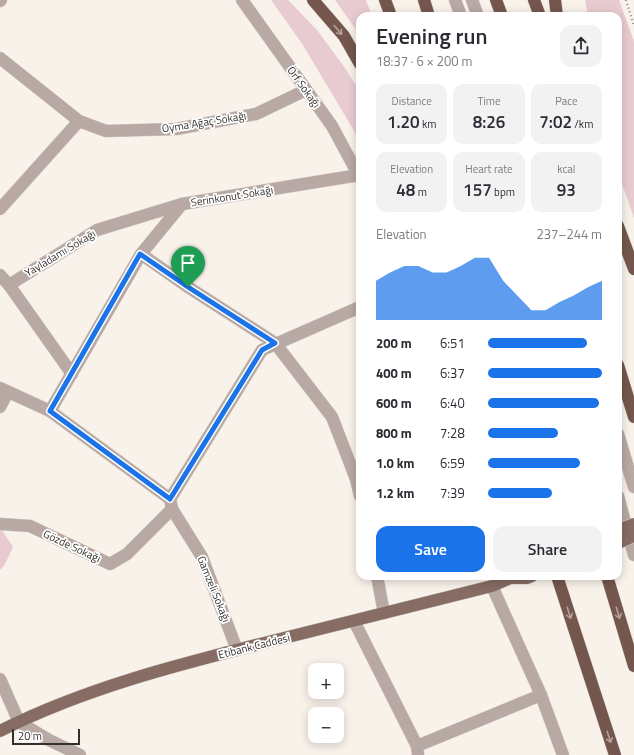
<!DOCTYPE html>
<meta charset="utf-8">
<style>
:root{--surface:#fff;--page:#f2f2f3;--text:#2b2b33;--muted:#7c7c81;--accent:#1a73e8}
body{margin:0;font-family:"Titillium Web",sans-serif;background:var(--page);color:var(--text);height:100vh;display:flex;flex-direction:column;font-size:15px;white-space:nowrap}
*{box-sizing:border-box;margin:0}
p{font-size:13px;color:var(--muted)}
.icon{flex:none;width:22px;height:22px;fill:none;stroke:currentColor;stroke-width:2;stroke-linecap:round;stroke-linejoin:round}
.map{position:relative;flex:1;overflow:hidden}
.panel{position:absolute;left:356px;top:12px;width:266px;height:568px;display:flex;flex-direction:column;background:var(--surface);border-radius:12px;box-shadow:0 2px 10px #0003}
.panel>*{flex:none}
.tools{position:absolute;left:308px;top:663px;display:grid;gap:8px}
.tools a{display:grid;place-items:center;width:36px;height:36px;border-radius:8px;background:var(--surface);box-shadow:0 2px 10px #0003;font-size:20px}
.scale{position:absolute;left:12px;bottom:10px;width:68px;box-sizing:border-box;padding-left:4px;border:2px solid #33312e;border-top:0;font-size:11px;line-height:14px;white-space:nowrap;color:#33312e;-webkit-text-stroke:3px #fff;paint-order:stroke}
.pin{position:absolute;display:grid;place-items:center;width:34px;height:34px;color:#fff;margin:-41px -17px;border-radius:50% 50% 50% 0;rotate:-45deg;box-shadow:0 0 4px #0007}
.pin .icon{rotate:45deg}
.round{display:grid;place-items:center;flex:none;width:42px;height:42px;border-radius:12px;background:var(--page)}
.headline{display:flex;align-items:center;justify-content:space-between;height:68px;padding:0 20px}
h1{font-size:22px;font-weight:600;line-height:30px}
.figures{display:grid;grid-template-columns:repeat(3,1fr);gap:6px;height:68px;padding:4px 20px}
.figures div{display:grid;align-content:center;border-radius:10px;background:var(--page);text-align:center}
.figures b{font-size:17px;font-weight:600}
.figures small{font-size:11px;font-weight:400}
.figures p{font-size:11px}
.chart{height:112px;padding:8px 20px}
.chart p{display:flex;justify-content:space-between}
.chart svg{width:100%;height:72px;margin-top:4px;fill:var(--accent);opacity:.7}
.primary-button{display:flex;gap:8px;margin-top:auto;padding:8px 20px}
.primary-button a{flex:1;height:46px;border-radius:12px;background:var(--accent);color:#fff;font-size:16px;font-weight:600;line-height:46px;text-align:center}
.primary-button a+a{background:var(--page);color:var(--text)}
ul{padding:0 20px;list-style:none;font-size:13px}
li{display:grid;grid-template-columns:64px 48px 1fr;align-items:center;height:30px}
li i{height:10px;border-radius:5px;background:var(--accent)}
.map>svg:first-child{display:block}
</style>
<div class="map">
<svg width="634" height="755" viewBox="0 0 634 755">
<rect width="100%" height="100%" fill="#f8f2ea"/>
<g fill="#e8cbd0">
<polygon points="271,0 288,0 317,30 345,68 360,92 360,141 303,45"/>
<polygon points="335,0 366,0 372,16 360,16 360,35"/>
<polygon points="585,0 619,0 634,41 634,218 618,172 618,16 588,16"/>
<polygon points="0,527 13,547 4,566 0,570"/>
</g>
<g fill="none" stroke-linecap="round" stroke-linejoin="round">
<g stroke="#d5cfc8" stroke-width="13">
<g id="minor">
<polyline points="242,0 332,126 360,178"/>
<polyline points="455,0 461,16"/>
<polyline points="472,0 478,16"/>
<polyline points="0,1 1,0"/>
<polyline points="0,58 79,121 106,131 176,129 256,114 306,90"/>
<polyline points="0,209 79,121"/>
<polyline points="141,254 188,287 275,343 332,417 356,479 360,496"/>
<polyline points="0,275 9,285 72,374"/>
<polyline points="9,285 97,230 182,204 359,175"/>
<polyline points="0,388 50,411 170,499 172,509 202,557 237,650"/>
<polyline points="0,407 8,392"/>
<polyline points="50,411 141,254 182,204"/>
<polyline points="618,434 634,487"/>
<polyline points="618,496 634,555"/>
<polyline points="170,499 262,350 360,307"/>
<polyline points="0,524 30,526 110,564 127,554 172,509"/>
<polyline points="377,576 384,613"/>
<polyline points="492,586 541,695 563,755"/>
<polyline points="354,621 417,746"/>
<polyline points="0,679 19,722 49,740 80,755"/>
<polyline points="418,755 417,746 541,695"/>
</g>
</g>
<g stroke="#d5cfc8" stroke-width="13">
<g id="major">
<polyline points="514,578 527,578 532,576"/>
<path d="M0,731C85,688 180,664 272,641C346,623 419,604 492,586L515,576"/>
</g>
</g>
<g stroke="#d5cfc8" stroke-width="13">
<g id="highway">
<polyline points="313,0 344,36 360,64"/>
<polyline points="385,0 391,16"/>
<polyline points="424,0 429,16"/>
<polyline points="496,0 502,16"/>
<polyline points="534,0 540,16"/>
<polyline points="555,0 557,16"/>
<polyline points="618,226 634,269"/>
<polyline points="618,365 634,417"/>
<polyline points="557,576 615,755"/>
<polyline points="607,576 634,666"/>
</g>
</g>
<polyline stroke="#928e89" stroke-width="2.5" stroke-dasharray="1 3" stroke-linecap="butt" points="626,0 634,26"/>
<use href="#minor" stroke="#b8a9a4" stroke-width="12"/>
<use href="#major" stroke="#866c63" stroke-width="12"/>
<use href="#highway" stroke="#74564c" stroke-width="12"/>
<g stroke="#d5cfc8" stroke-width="13" stroke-linecap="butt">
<g id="major-bridge">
<polyline points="618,530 634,524"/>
<polyline points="618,543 634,536"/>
</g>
</g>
<use href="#major-bridge" stroke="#866c63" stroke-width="12"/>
</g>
<defs><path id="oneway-shaft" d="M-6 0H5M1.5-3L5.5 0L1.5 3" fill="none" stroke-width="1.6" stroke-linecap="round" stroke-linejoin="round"/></defs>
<g stroke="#b3a29d">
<use href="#oneway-shaft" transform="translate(338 30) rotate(50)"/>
<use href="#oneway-shaft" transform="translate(569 613) rotate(72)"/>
<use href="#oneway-shaft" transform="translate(618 613) rotate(73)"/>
<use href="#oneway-shaft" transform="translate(609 737) rotate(72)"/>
</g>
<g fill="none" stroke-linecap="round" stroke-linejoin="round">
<g stroke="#fff" stroke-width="8">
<polygon id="route" points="140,254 188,287 275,343 262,350 170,499 50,411"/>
</g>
<use href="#route" stroke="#1a73e8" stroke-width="5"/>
</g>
<g text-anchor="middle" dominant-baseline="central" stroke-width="3.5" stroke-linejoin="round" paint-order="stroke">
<g font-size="11" fill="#33312e" stroke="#fff">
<text transform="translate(304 87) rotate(54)">Örf Sokağı</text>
<text transform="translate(204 122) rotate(-9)">Oyma Ağaç Sokağı</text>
<text transform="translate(232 196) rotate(-9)">Serinkonut Sokağı</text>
<text transform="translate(60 253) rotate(-31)">Yayladamı Sokağı</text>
<text transform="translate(72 546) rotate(25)">Gözde Sokağı</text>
<text transform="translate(214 589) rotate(68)">Gamzeli Sokağı</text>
<text transform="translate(254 646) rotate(-14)">Etibank Caddesi</text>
</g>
</g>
</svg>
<div class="tools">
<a>+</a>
<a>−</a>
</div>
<div class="scale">20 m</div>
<div class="pin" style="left:188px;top:287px;background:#1e9e55"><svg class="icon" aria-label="arrive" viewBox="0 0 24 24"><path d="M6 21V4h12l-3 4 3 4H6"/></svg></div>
<section class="panel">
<div class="headline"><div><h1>Evening run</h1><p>18:37 · 6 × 200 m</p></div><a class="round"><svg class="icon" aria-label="share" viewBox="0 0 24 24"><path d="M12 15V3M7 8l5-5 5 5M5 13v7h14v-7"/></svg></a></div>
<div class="figures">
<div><p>Distance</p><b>1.20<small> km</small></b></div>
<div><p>Time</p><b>8:26</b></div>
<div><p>Pace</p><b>7:02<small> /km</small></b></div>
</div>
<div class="figures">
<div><p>Elevation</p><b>48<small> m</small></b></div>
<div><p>Heart rate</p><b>157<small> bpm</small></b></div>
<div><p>kcal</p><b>93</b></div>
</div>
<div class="chart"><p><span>Elevation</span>237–244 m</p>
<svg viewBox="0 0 160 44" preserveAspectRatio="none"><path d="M0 44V20L10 15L20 11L30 11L40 15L50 15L60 11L70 6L80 6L90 20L100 29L110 38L120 38L130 33L140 29L150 24L160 20V44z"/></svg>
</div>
<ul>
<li><b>200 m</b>6:51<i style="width:87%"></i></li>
<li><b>400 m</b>6:37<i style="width:100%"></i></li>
<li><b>600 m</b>6:40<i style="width:97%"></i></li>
<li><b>800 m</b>7:28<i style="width:61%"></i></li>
<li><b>1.0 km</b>6:59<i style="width:81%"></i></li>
<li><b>1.2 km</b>7:39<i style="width:56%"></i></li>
</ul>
<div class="primary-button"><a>Save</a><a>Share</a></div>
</section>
</div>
